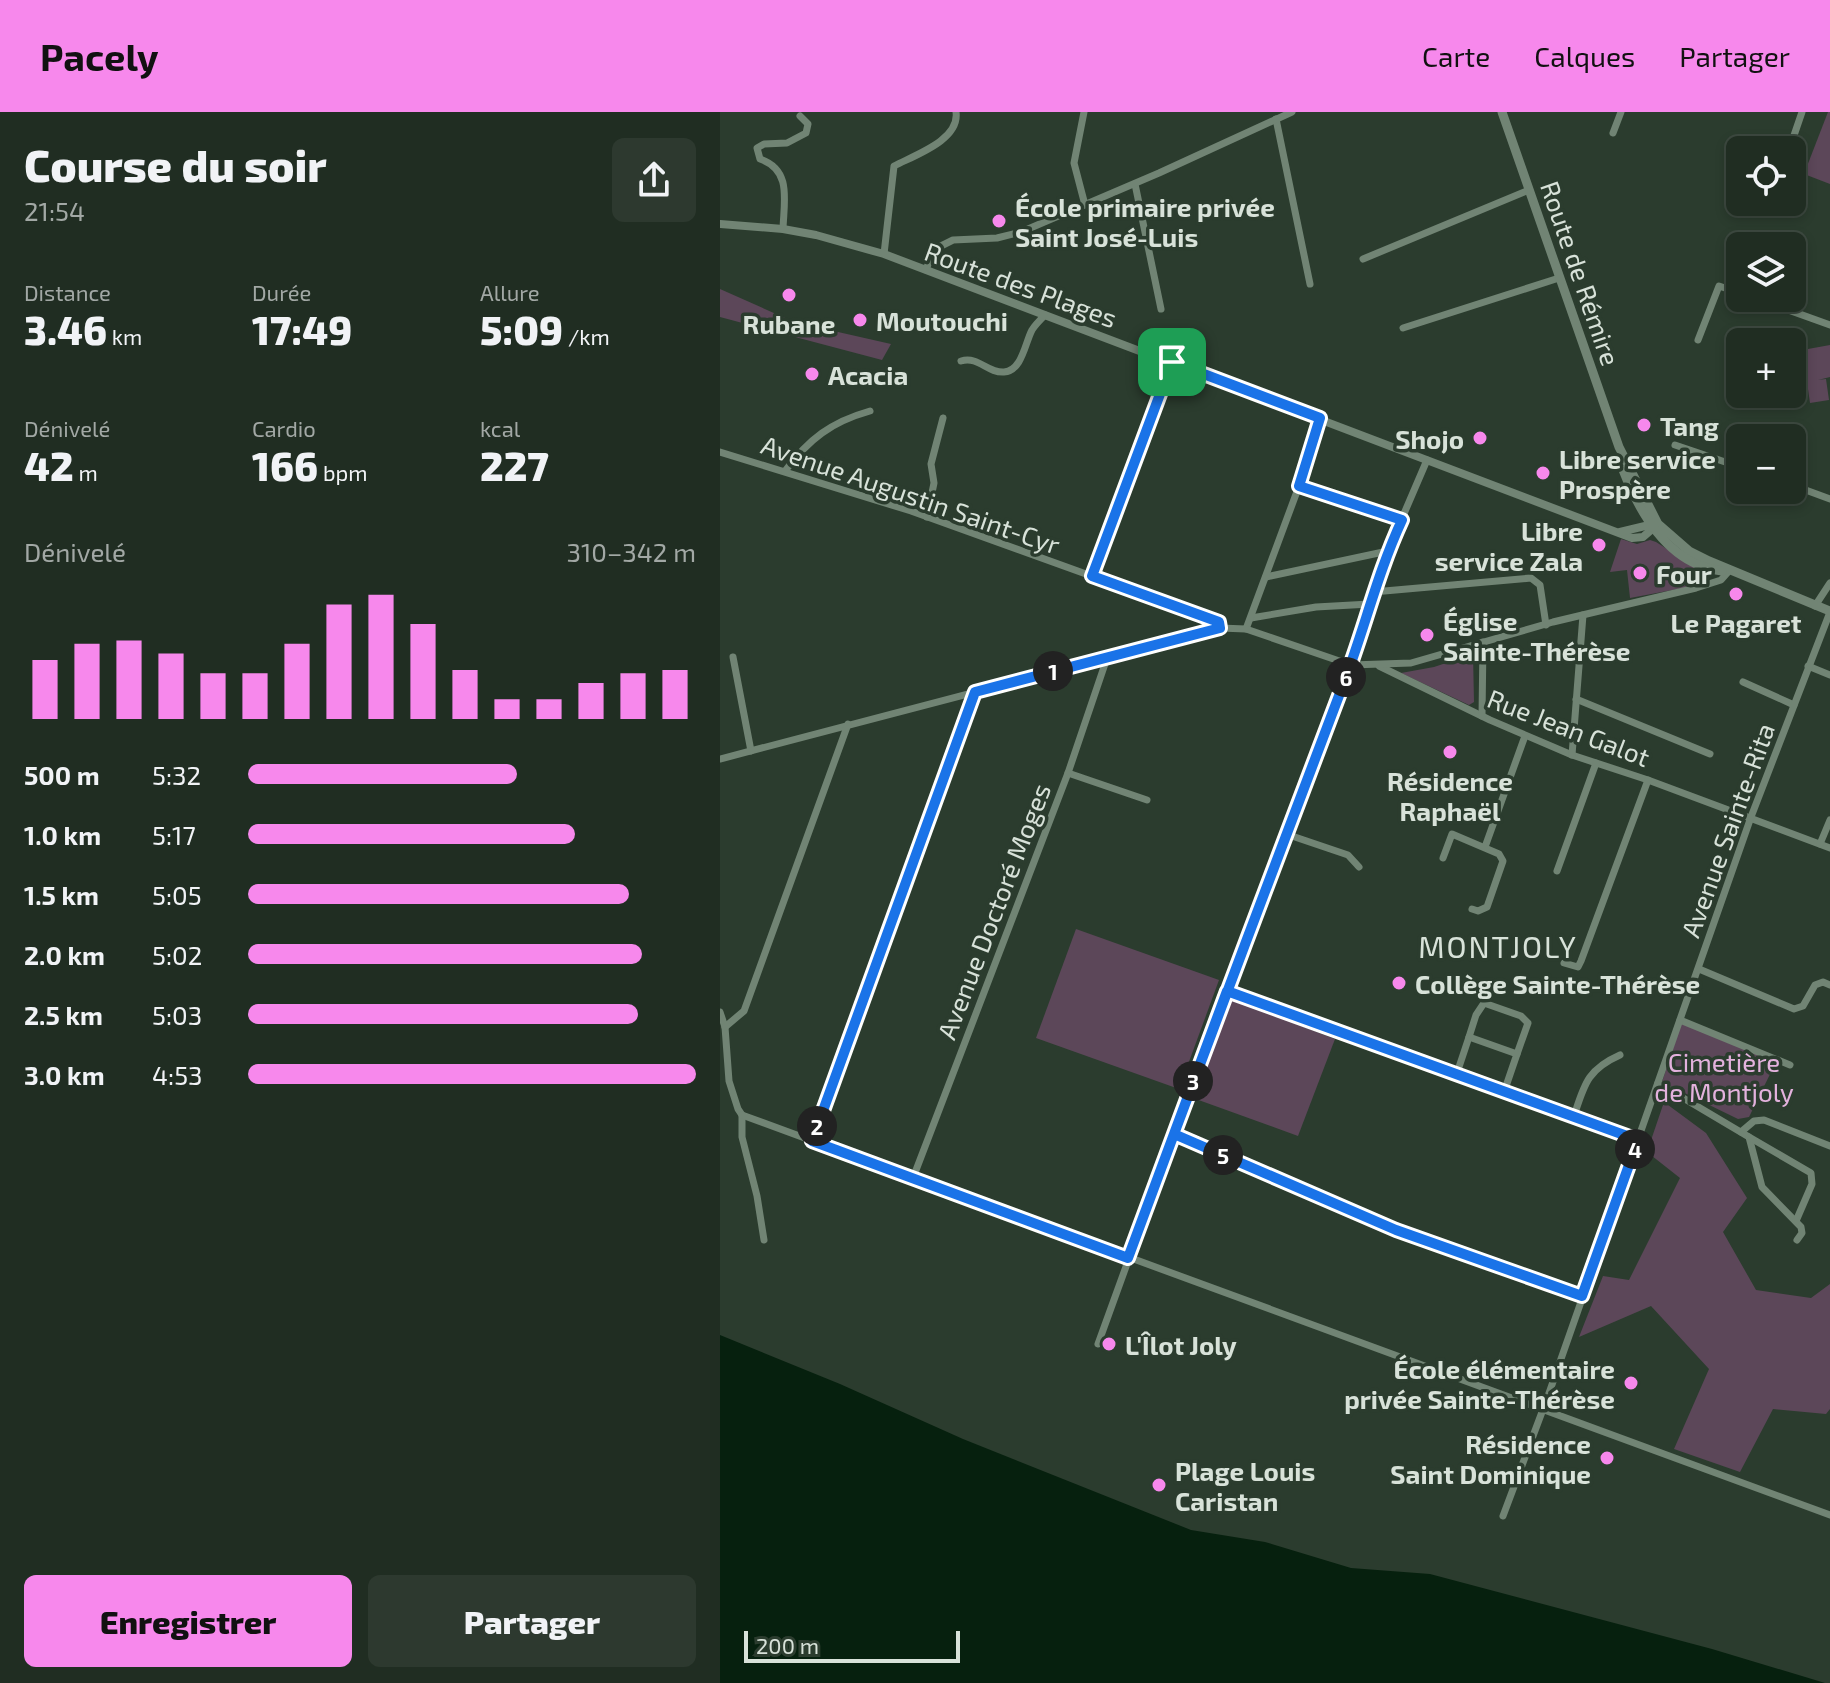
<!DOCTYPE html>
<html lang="fr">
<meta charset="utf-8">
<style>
:root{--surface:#202d22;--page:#2d392f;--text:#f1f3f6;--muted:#a2a8a5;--line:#3d4940;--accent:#f788ec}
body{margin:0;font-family:"Exo 2",sans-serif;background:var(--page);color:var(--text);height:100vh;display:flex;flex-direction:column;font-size:30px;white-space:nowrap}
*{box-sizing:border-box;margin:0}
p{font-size:26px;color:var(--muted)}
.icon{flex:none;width:44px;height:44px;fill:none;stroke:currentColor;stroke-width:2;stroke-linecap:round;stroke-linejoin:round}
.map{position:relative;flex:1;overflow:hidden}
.side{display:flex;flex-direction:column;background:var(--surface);width:720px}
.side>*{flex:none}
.buttons{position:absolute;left:1006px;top:24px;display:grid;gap:16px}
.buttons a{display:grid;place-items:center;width:80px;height:80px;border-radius:12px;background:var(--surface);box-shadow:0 4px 12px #0003,0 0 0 2px var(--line);font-size:40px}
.scale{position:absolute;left:24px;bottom:20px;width:216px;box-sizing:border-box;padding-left:8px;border:4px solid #d8e2d9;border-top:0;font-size:22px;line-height:28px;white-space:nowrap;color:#d8e2d9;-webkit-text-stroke:6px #2b3c2e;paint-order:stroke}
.pin{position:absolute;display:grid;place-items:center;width:68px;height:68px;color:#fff;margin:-34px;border-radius:16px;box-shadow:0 4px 12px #0006}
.km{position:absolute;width:40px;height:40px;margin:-20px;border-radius:50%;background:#222;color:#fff;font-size:22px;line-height:40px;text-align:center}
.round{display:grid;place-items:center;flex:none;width:84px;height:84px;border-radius:12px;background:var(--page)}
.summary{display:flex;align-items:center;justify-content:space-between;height:136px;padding:0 24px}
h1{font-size:44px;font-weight:800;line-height:60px}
.metrics{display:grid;grid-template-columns:repeat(3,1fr);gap:12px;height:136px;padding:8px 24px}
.metrics div{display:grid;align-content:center}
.metrics b{font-size:40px;font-weight:800}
.metrics small{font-size:22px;font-weight:400}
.metrics p{font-size:22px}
.chart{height:224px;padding:16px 24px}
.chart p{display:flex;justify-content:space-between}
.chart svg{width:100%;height:144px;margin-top:8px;stroke:var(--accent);stroke-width:6}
.button{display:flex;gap:16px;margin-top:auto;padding:16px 24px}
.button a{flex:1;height:92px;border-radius:12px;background:var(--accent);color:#111;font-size:32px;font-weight:800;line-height:92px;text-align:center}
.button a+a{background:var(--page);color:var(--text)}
ul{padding:0 24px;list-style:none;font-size:26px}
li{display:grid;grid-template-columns:128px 96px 1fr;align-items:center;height:60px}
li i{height:20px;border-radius:10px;background:var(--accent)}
header{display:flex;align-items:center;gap:48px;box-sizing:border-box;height:112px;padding:0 40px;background:var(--accent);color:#111}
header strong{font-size:38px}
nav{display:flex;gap:44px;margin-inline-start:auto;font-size:28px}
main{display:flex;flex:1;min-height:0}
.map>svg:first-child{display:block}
</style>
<header>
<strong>Pacely</strong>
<nav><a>Carte</a><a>Calques</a><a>Partager</a></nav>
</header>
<main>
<section class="side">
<div class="summary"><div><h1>Course du soir</h1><p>21:54</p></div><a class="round"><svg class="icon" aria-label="share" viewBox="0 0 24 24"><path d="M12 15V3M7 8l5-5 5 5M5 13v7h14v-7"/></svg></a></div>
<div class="metrics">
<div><p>Distance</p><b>3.46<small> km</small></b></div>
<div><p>Durée</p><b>17:49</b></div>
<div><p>Allure</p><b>5:09<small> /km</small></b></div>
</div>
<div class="metrics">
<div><p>Dénivelé</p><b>42<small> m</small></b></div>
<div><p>Cardio</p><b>166<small> bpm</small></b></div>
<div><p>kcal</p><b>227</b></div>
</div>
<div class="chart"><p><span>Dénivelé</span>310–342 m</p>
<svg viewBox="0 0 160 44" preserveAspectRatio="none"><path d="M5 44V26M15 44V21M25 44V20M35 44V24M45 44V30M55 44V30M65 44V21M75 44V9M85 44V6M95 44V15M105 44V29M115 44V38M125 44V38M135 44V33M145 44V30M155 44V29"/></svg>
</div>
<ul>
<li><b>500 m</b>5:32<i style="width:60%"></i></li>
<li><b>1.0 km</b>5:17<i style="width:73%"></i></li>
<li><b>1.5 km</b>5:05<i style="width:85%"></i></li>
<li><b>2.0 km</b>5:02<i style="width:88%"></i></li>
<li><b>2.5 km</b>5:03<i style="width:87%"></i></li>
<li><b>3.0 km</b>4:53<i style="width:100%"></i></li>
</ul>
<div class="button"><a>Enregistrer</a><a>Partager</a></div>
</section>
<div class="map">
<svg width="1110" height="1571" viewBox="0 0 1110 1571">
<rect width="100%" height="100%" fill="#2b3c2e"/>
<g fill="#5c4759">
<polygon points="1108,0 1110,0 1110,72 1084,62"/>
<polygon points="0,177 74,210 171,232 162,248 0,205"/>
<polygon points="1110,233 1110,265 1098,268 1106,267 1109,288 1090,291 1087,270 1083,270 1077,239"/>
<polygon points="901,427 917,432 930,428 936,430 980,458 982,462 974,474 910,486 907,458 890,460"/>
<polygon points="753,542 754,590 749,593 681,561 714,555"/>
<polygon points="356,817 499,868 459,977 316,926"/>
<polygon points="511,887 615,927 578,1024 473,986"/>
<polygon points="962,909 1056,950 1029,1005 1018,1007 942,970"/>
<polygon points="944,990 986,1021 1027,1086 1003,1120 1036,1178 1091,1186 1110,1172 1110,1297 1106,1302 1053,1297 1020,1360 954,1337 989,1257 931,1194 859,1225 883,1164 909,1168 960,1066 927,1040"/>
</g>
<polygon fill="#06200e" points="0,1223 120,1272 243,1327 471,1418 545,1430 631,1456 710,1462 992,1537 1105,1571 0,1571"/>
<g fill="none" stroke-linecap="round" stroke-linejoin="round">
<g stroke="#718474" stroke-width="7">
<polyline points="364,0 354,51 365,93"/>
<polyline points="556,7 590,172"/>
<polyline points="893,21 901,0"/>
<polyline points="1069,38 1082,0"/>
<polyline points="415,72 441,197"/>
<polyline points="1045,101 1049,90"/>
<path d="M63,117C64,88 72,58 40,47L37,36L44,32L67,31L86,21L88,12L80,4"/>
<path d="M164,142L174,54C195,43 240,28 236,0"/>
<polyline points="643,147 809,78"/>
<polyline points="206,158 211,144 219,135 233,128 277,126 301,120 439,61 572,0"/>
<polyline points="1035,186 1110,213"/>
<polyline points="683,216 839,166"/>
<polyline points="978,228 999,174 1020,181"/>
<path d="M241,249C259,244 267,261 284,260C302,259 305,231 312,218C315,213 320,208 325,203"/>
<polyline points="955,333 1020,355"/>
<polyline points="0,340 191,399 499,510 500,516"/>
<path d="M65,359C89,327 111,310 150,299"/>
<polyline points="1072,373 1110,387"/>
<polyline points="579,374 682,408"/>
<polyline points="207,405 214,371 211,352 223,306"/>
<polyline points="372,464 452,250"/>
<polyline points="546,465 668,439"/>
<polyline points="653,480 811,466 820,473 826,513"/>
<polyline points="1095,494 1110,471"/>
<polyline points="531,506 596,495 650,492"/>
<polyline points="526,517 579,374 600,306"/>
<polyline points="13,545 31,639"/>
<polyline points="659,554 770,608 852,643 928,668 1110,736"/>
<polyline points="1088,554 1110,563"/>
<polyline points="1023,570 1074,593"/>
<polyline points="856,587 990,642"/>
<polyline points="762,604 763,530"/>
<polyline points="852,643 863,503"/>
<polyline points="0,647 500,516 526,517 631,553 691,551 833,510 976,476 1001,468 1009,459"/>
<polyline points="348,661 427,688"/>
<polyline points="566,722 628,743 639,755"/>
<polyline points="1100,732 1110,708"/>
<polyline points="765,735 805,624"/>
<polyline points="723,746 732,722 779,742 783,749 767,795 758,799 752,797"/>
<polyline points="837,759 876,651"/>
<polyline points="844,851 858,855 861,849 928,668"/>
<polyline points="979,857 1074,897 1083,894 1095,873 1103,870 1110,873"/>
<polyline points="507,879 918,1028"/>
<polyline points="0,900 5,915 9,969 18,997 22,1003 22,1025 37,1084 44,1128"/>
<polyline points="960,908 1070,953"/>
<polyline points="5,915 24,899 128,612"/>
<polyline points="749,925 756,903 764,891 801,904 808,911 797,942"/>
<polyline points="736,964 749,925 797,942 784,980"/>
<polyline points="938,971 1029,1025 1042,1075 1081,1115 1082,1121 1077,1128"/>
<polyline points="22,1003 1110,1403"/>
<path d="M853,1007C864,974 866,958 900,943"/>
<polyline points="1021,1020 1034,1009 1044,1008 1110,1034"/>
<polyline points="454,1022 676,1118 862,1184"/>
<polyline points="1029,1025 1091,1061 1092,1072 1076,1109"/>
<polyline points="92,1029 255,580"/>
<polyline points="193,1066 348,661 387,546"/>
<polyline points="378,1232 454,1022 631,553 668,439 707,348"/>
<polyline points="783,1404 828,1284 1031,705 1110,500"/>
</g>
<g stroke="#718474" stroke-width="8">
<polyline points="0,112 63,117 96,123 164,142 912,426 923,425 938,412"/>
<polyline points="900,420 925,414 934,416"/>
</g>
<g stroke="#718474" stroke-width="9">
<polyline points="782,0 899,335 938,412 969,439 989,449 1110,499"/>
<path d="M903,358C920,402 949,453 1002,459"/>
</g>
</g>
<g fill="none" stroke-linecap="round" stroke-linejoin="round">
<g stroke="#fff" stroke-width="16">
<path id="route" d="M452,250L372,464L499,510L500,516L255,580L92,1029L408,1146L507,879L918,1028L862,1184L676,1118L454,1022C510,872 566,723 623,573C644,519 657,462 682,408L579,374L600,306L452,250"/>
</g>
<use href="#route" stroke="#1a73e8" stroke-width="10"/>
</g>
<g fill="#f788ec" stroke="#2b3c2e" stroke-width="3">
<circle cx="279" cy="109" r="8"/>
<circle cx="69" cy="183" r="8"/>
<circle cx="140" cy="208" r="8"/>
<circle cx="92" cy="262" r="8"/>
<circle cx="924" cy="313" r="8"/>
<circle cx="760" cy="326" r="8"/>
<circle cx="823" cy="361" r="8"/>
<circle cx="879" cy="433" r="8"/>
<circle cx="920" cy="461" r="8"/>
<circle cx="1016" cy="482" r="8"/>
<circle cx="707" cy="523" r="8"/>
<circle cx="730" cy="640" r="8"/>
<circle cx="679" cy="871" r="8"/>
<circle cx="389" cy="1232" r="8"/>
<circle cx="911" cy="1271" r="8"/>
<circle cx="887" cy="1346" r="8"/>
<circle cx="439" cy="1373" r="8"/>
</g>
<g text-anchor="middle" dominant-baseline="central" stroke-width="7" stroke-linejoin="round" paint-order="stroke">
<g font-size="26" font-weight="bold" fill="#d8e2d9" stroke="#2b3c2e" text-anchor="start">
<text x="295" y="94">École primaire privée<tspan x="295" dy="30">Saint José-Luis</tspan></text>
<text x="156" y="208">Moutouchi</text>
<text x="69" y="211" text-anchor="middle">Rubane</text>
<text x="108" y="262">Acacia</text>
<text x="940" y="313">Tang</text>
<text x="744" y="326" text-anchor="end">Shojo</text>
<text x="839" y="346">Libre service<tspan x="839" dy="30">Prospère</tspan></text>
<text x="863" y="418" text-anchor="end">Libre<tspan x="863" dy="30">service Zala</tspan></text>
<text x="936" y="461">Four</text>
<text x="723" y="508">Église<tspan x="723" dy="30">Sainte-Thérèse</tspan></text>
<text x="1016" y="510" text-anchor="middle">Le Pagaret</text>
<text x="730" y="668" text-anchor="middle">Résidence<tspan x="730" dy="30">Raphaël</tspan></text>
<text x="695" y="871">Collège Sainte-Thérèse</text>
<text x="405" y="1232">L'Îlot Joly</text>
<text x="895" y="1256" text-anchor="end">École élémentaire<tspan x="895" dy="30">privée Sainte-Thérèse</tspan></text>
<text x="871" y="1331" text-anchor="end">Résidence<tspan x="871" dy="30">Saint Dominique</tspan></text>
<text x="455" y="1358">Plage Louis<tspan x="455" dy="30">Caristan</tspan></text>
</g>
<g font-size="26" fill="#d8e2d9" stroke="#2b3c2e">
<text transform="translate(861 161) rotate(71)">Route de Rémire</text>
<text transform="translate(301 172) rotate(20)">Route des Plages</text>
<text transform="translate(191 382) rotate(19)">Avenue Augustin Saint-Cyr</text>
<text transform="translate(849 615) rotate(21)">Rue Jean Galot</text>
<text transform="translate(1007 718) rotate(-70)">Avenue Sainte-Rita</text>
<text transform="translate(273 799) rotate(-69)">Avenue Doctoré Moges</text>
</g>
<g font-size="26" fill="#e3b2dd" stroke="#2b3c2e">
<text x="1004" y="949">Cimetière<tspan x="1004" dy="30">de Montjoly</tspan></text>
</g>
<g font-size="30" letter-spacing="2" fill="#d8e2d9" stroke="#2b3c2e">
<text x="778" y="834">MONTJOLY</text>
</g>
</g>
</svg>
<div class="buttons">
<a><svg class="icon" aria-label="locate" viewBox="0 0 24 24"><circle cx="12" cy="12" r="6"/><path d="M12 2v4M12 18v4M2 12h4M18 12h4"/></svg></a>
<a><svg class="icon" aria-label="layers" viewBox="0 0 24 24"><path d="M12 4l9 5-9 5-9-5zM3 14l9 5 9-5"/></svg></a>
<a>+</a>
<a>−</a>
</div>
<div class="scale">200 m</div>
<div class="pin" style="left:452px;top:250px;background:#1e9e55"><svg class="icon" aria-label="arrive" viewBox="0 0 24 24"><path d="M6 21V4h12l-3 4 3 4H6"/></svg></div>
<b class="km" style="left:333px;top:559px">1</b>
<b class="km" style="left:97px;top:1014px">2</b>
<b class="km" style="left:473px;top:969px">3</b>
<b class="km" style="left:915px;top:1037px">4</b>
<b class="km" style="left:503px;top:1043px">5</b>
<b class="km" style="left:626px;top:565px">6</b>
</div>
</main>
